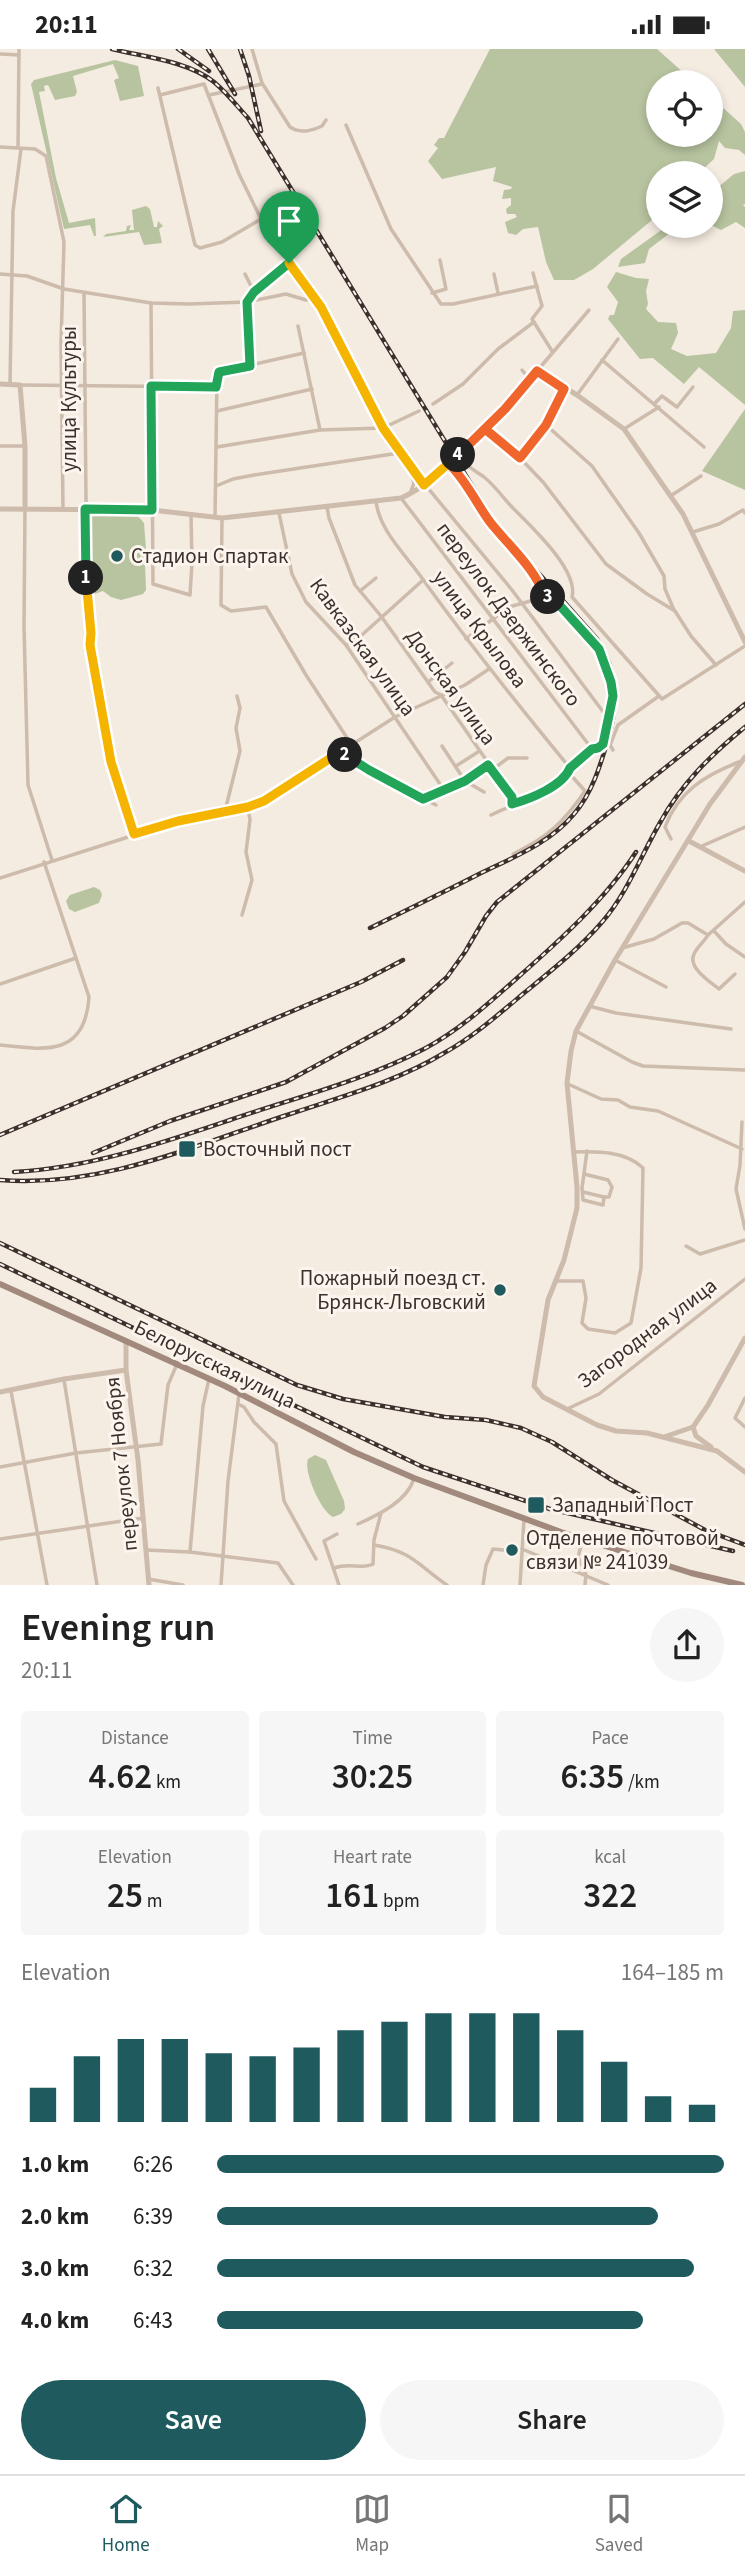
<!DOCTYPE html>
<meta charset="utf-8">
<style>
:root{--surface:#fff;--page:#f6f6f6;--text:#222;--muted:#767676;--line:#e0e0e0;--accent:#1f5a5e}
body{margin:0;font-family:"Source Sans 3",sans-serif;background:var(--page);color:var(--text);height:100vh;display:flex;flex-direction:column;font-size:26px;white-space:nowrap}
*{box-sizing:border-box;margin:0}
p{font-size:23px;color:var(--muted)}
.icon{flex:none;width:38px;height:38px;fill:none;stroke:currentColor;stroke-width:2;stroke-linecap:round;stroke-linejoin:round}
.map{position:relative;height:1536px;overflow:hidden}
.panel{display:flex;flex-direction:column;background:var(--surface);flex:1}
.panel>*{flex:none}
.buttons{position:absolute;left:646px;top:21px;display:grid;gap:14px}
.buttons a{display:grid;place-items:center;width:77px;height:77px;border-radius:50%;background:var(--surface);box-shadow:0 4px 10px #0003;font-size:35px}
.pin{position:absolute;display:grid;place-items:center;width:60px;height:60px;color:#fff;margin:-72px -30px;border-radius:50% 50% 50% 0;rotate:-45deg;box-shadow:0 0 7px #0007}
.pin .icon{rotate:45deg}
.km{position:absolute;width:35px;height:35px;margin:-18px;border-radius:50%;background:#222;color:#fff;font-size:19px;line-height:35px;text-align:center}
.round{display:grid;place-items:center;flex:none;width:74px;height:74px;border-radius:37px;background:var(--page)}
.headline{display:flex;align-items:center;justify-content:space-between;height:119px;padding:0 21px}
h1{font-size:38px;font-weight:600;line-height:52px}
.figures{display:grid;grid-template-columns:repeat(3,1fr);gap:10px;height:119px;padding:7px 21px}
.figures div{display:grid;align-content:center;border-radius:7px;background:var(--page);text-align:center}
.figures b{font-size:35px;font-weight:600}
.figures small{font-size:19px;font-weight:400}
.figures p{font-size:19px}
.chart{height:196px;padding:14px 21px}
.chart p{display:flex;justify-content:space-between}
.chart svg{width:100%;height:126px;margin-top:7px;stroke:var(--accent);stroke-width:6}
.cta{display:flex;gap:14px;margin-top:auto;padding:14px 21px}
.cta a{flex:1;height:80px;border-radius:42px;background:var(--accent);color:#fff;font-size:28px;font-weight:600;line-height:80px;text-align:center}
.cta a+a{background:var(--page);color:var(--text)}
ul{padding:0 21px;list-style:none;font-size:23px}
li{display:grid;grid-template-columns:112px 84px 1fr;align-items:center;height:52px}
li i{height:18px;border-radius:9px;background:var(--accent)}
.status{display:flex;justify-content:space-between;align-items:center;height:49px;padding:0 35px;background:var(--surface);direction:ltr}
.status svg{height:19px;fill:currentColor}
.tabs{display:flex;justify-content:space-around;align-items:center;height:98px;border-top:2px solid var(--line);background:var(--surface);font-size:19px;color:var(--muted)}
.tabs a{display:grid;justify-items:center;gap:4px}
.tabs .selected{color:var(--accent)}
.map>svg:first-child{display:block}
</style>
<div class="status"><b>20:11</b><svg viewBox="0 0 49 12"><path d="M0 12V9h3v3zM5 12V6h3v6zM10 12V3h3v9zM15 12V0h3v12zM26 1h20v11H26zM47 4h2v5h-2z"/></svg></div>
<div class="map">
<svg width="745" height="1536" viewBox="0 0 745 1536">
<rect width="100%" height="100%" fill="#f4ebe1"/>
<g fill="#b8c4a0">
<polygon points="490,0 657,0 694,33 658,33 658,86 710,86 711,48 741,75 745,83 745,106 739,101 725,99 719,92 714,110 699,124 658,124 658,166 593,220 574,231 554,231 546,213 538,178 523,180 516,186 508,184 505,173 517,168 515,165 507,165 506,160 511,156 511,149 502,150 504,141 511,140 512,138 493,132 496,118 442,130 428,112 438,99 434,96 439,89 444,89"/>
<polygon points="714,0 745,0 745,38"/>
<polygon points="115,11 138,17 144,47 120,52 114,31 119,29 113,15 73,27 77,43 75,47 55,51 48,36 44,37 45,42 39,43 56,129 69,174 95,169 96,187 94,187 90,176 64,180 31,35 34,31"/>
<polygon points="745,122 745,155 743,156 745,158 745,179 736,173 721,181 711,176 711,144 734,125"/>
<polygon points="146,157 150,160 154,178 157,178 158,172 163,177 159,180 162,194 144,196 139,183 103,188 106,185 126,182 127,177 131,176 129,181 134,181 132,161"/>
<polygon points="667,177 679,177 649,200 645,214 618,218 621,210"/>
<polygon points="616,223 636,229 649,230 646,242 648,255 646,260 658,273 676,274 678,284 671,300 687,307 716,304 731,279 733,262 745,261 745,356 699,318 684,335 653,309 640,310 608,270 610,266 614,266 618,253 607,238"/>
<polygon points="745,360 745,441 702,422"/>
<polygon points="91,465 136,465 144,474 147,514 145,515 146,541 143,545 121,551 111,548 103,542 89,547 88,467"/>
<polygon points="94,838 100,841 102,846 99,854 75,863 69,860 66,852 70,846"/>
<path d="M315,1406L326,1411L344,1452L345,1460L341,1465L333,1468C321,1463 303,1422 308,1410Z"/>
</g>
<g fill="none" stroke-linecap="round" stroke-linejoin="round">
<g stroke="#cdbbac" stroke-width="3.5">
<path d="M252,0L262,34L290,78C301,85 311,82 322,77L326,71"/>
<polyline points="0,5 19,6"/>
<polyline points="158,39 195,196 200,199 222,193 261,170"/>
<path d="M160,46L204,35L239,125L261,170L274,193L321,258L383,379L399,404L512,541L607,668V681L603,695L598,699L592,700L570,719C563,740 510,756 491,766"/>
<polyline points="209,46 262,35"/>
<polyline points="346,76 391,180 441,255 453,255 537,237"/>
<polyline points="0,98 35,100 46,107 64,193 61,294 63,460"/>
<polyline points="18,98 19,0"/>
<polyline points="533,224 542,257 532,270 552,302"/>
<polyline points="0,225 27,227 64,240 151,254 189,255 247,253 254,243 289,214"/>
<polyline points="245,225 254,243"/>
<polyline points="494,225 498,244"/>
<polyline points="84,244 87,551 91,584 90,595 111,713 134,785"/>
<polyline points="432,244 446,240 440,211"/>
<polyline points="151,254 153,535 190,546 192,514 191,466"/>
<polyline points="298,277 320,381"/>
<polyline points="602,311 704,398"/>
<polyline points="250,317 247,253 286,245 306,251 314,248"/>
<polyline points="522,321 530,331"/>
<polyline points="537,322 589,261"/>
<polyline points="10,335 13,162 21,100"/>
<polyline points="20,336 216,338"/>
<polyline points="577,346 618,290"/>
<polyline points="655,354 662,347 677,358 693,338"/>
<polyline points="433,355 463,335 498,300 534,273"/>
<polyline points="217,362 312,340"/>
<polyline points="546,376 592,417 639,484 664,527 665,540 674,561"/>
<polyline points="485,380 520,409 543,433 606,515 647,545 675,562 691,587 716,616"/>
<polyline points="624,380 659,358"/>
<polyline points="0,397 25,397"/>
<polyline points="217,398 320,381 383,379 419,362"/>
<path d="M460,408C467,418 474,421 484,428C494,436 502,447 510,456C528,475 579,520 572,548L662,650L745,597"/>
<polyline points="520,409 537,390 564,340"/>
<path d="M449,415C466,431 476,454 490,473C509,498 534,519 545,548L553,549L599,600L613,639L607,668"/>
<polyline points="411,422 414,434 411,442"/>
<polyline points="216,437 233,430 254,426 399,404"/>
<polyline points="672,446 701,427"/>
<polyline points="401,449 592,700"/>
<path d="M376,452C379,480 403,503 419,525C467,592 518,656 570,719"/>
<polyline points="327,458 329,469 355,536 381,567 435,643 441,646 512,748 512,755"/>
<polyline points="25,460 24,577 28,736 52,811"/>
<polyline points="279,464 292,525 306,553 346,596 444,741"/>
<polyline points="215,468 217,326 219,323 304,304"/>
<polyline points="222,469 221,556 231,562 266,558 306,626 351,695"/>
<polyline points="693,483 719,475 743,461 745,464"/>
<polyline points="360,542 376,529"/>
<polyline points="466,590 509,558 545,548"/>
<polyline points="346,596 363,585 423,531"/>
<polyline points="428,633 452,614"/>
<polyline points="442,697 465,732 484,743"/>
<polyline points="613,701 610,696 618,676 659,647"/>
<polyline points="340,703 368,721 436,756"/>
<polyline points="456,717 478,703"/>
<polyline points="492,721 508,709 527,709"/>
<polyline points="423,750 465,732 488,716"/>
<polyline points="225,762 240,702 236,679 240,659 237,647"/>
<path d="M671,790L665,778C678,743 705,726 739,713"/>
<polyline points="702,797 745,778"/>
<path d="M513,805C547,789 564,773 585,742L569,724"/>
<polyline points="0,829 178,772 248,758 264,752 395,668 465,636 489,620"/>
<polyline points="242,866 252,831 246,803 250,771 248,759"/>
<polyline points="714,882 726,895 745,908"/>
<path d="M708,886C704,893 697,898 694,905C687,918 710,933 719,940L735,925"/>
<polyline points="622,899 654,890 682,874 688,874 708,886 745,853"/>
<polyline points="615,911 666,938"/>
<polyline points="0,935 76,909"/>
<polyline points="589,957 616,964 731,980"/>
<polyline points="576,982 632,1013 643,1017 745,1021"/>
<path d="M0,996C45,1001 85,1008 89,948L44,813"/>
<polyline points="568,1035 601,1050 618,1051 630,1058 658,1062 742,1100"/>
<polyline points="742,1073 740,1116 736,1140 745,1180"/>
<polyline points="584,1125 608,1131 612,1138 609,1148 604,1148 603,1156 583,1151 582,1139 587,1102"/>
<polyline points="583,1143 604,1148"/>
<polyline points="686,1197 700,1205 745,1191"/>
<path d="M556,1232H583L586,1249L582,1274L588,1280L615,1284L631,1274L641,1219L643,1119C626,1102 596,1102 574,1103"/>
<polyline points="64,1331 97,1536"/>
<polyline points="11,1342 47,1536"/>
<polyline points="745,1349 735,1369 745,1378"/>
<polyline points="238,1355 244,1358 254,1373 276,1395 284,1452 316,1510"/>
<polyline points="567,1360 599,1345 745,1230"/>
<polyline points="0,1418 76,1404 161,1395 168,1336 177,1315"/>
<path d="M358,1475C378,1466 408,1452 414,1429"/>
<polyline points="337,1485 324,1492 339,1536"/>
<polyline points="0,1490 143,1469"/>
<polyline points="583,1490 578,1508 586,1526 585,1536"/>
<path d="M374,1496C412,1502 419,1517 447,1536"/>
<polyline points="522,1500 608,1536"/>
<polyline points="146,1501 190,1503 278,1514 293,1536"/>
<polyline points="190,1503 203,1357 209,1330"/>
<path d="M334,1519C351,1513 362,1521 373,1515L374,1491L381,1464"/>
<polyline points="148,1530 183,1536"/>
<polyline points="221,1536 228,1432 239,1345"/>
<polyline points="483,1536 486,1516 493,1500 503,1501"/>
<polyline points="520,1536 524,1471"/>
</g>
<g stroke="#cdbbac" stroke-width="5">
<polyline points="0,335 20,336 25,397 25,460"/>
<path d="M0,460L152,461L222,469L401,449C444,431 507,359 537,322L577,346L624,380L683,465L745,593"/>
<polyline points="745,708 710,755 615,911 576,982 571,1002 567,1034 577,1138 577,1159 564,1211 548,1251 534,1337 543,1348 597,1376 616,1382 647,1384 717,1402 745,1423"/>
<polyline points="689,792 745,822"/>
<polyline points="126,1292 126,1321 138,1411 149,1536"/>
<polyline points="0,1343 64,1330 126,1321"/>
<polyline points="693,1378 708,1356 745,1289"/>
<polyline points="693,1378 696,1387 711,1398"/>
<polyline points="664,1388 693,1378"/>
</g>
<polyline stroke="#a18a7d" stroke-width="6" points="0,1235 225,1337 354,1403 414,1429 561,1483 691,1524 742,1536"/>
<g stroke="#3b302b" stroke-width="4.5">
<g id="rail">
<path d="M112,0C144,8 188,12 214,33C227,44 237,57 248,69L496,476L597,590C618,622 619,652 609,687C601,714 593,743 574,765C550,794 514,808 481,824C444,843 407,861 370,879"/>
<polyline points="178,0 209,22"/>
<polyline points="208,0 235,45"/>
<polyline points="240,0 249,27 261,82"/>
<polyline points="0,1086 361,933 403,911"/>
<polyline points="93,1104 170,1072 286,1033 385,979 403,967 447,928 465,903 486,867 497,853 745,655"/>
<path d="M14,1123C89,1119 159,1095 230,1071C294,1049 363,1032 424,1000C458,982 487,956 516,930C559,892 605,851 636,803"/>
<path d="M0,1131C101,1139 193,1097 287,1066C340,1048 396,1033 444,1004C473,988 499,965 524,944C552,921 580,899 603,872C628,843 641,806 661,772C682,734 712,705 745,678"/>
<polyline points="0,1194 297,1336 343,1350 445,1368 486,1371 521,1379 552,1393 612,1431 705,1481 745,1496"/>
<polyline points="0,1215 423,1418 550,1460 733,1502"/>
</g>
</g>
<use href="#rail" stroke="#fbf5ee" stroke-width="2" stroke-dasharray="5" stroke-linecap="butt"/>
</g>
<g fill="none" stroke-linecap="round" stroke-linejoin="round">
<g stroke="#fff" stroke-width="14">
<polyline id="split-1" points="86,529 85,460 152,461 151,337 216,338 219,323 250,317 247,253 254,243 289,214"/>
</g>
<g stroke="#fff" stroke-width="14">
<polyline id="split-2" points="86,529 91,584 90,596 111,713 134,785 178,772 248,758 264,752 340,703 345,706"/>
</g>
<g stroke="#fff" stroke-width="14">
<path id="split-3" d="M345,706L369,721L423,750L465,732L488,716L512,748V755C530,750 563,737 570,719L592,700L598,699L603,695L613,647L611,633L599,600L553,549L548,548"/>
</g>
<g stroke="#fff" stroke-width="14">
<path id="split-4" d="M458,406L485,380L520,409L546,376L564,340L537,322L505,360L449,415C466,431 476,454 490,473C509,497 535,519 545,548H548"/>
</g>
<g stroke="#fff" stroke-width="14">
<polyline id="split-5" points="289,214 321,258 383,379 424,436 458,406"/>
</g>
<use href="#split-1" stroke="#22a559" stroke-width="9"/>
<use href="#split-2" stroke="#f5b400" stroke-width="9"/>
<use href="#split-3" stroke="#22a559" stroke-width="9"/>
<use href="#split-4" stroke="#f0652b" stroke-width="9"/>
<use href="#split-5" stroke="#f5b400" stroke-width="9"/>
</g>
<g fill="#1f5a5e" stroke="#fbf5ee" stroke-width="2.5">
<circle cx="117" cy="507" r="7"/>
<rect x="178" y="1091" width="18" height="18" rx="3.5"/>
<circle cx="500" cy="1241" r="7"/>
<rect x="527" y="1447" width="18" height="18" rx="3.5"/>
<circle cx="512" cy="1501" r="7"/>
</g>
<g text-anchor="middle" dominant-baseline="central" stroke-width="6" stroke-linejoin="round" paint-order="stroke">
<g font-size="21" fill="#3b302b" stroke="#fbf5ee">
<text transform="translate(69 350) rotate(-90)">улица Культуры</text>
<text transform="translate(509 565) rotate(53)">переулок Дзержинского</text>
<text transform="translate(480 580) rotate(53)">улица Крылова</text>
<text transform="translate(363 598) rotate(54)">Кавказская улица</text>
<text transform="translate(451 638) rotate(54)">Донская улица</text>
<text transform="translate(647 1284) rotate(-37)">Загородная улица</text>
<text transform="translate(215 1315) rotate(26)">Белорусская улица</text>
<text transform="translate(121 1415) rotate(-96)">переулок 7 Ноября</text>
</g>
<g font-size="21" fill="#3b302b" stroke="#fbf5ee" text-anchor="start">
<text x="131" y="507">Стадион Спартак</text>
<text x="203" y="1100">Восточный пост</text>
<text x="486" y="1229" text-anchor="end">Пожарный поезд ст.<tspan x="486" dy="24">Брянск-Льговский</tspan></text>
<text x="552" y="1456">Западный Пост</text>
<text x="526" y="1489">Отделение почтовой<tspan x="526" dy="24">связи № 241039</tspan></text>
</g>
</g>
</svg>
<div class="buttons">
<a><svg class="icon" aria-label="locate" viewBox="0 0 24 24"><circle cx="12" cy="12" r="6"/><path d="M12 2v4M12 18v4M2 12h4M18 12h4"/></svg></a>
<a><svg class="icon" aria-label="layers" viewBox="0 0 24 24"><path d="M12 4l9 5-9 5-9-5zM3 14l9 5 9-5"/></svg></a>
</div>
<div class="pin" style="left:289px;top:214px;background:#1e9e55"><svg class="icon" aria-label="arrive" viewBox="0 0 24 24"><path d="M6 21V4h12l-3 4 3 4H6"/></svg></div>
<b class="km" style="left:86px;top:529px">1</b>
<b class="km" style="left:345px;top:706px">2</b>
<b class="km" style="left:548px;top:548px">3</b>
<b class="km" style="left:458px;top:406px">4</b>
</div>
<section class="panel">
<div class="headline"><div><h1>Evening run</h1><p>20:11</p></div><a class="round"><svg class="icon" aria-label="share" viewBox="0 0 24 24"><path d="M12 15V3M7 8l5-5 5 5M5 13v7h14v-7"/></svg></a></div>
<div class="figures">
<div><p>Distance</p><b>4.62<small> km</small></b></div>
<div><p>Time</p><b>30:25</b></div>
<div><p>Pace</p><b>6:35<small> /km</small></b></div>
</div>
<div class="figures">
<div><p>Elevation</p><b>25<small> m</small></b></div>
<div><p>Heart rate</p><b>161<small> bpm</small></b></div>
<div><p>kcal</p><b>322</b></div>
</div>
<div class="chart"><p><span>Elevation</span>164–185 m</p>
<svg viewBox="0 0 160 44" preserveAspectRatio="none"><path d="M5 44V32M15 44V21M25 44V15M35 44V15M45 44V20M55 44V21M65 44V18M75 44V12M85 44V9M95 44V6M105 44V6M115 44V6M125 44V12M135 44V23M145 44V35M155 44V38"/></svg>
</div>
<ul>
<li><b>1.0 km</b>6:26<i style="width:100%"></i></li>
<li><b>2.0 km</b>6:39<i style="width:87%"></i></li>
<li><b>3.0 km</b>6:32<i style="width:94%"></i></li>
<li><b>4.0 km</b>6:43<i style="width:84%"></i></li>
</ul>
<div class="cta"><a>Save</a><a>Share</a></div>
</section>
<nav class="tabs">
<a class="selected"><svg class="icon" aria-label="home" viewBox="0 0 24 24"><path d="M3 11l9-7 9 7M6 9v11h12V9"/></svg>Home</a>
<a><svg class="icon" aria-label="map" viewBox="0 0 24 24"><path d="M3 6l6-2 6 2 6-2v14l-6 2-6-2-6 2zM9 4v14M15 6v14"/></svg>Map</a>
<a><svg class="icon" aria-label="saved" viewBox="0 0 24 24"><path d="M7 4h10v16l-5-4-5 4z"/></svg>Saved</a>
</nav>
